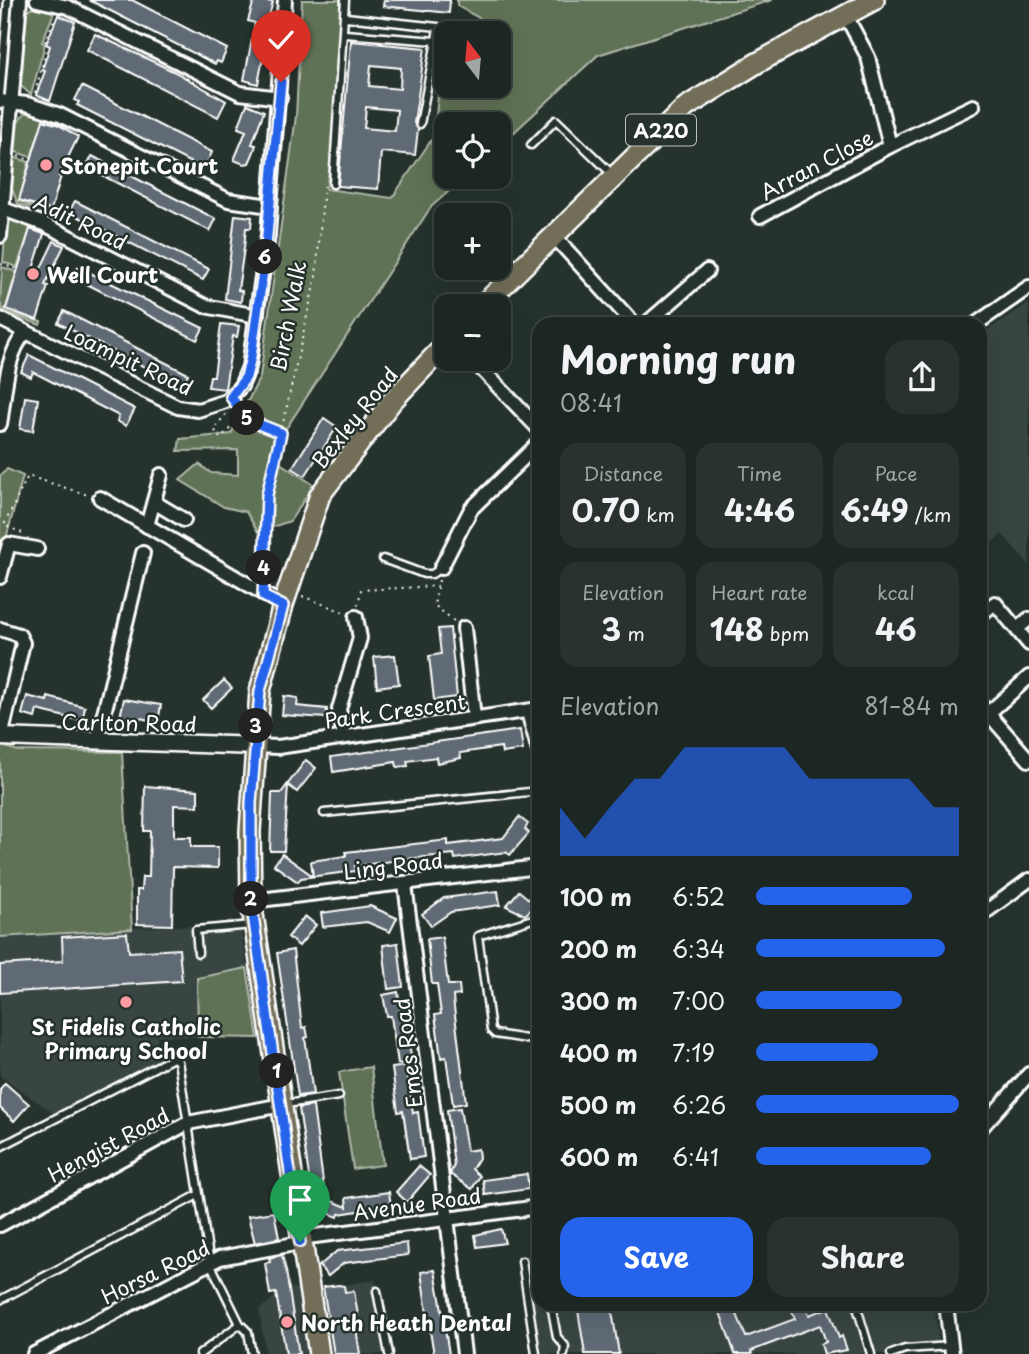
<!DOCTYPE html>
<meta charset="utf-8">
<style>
:root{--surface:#1c2622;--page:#29322f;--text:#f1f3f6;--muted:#a0a5a5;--line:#3a4340;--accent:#2563eb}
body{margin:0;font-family:"Playpen Sans",sans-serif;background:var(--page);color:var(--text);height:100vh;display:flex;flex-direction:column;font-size:26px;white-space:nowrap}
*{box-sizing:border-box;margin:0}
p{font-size:23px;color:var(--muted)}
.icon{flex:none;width:38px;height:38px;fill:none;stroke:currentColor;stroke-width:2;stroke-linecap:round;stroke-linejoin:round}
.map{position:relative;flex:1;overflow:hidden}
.drawer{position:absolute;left:532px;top:317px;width:455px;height:994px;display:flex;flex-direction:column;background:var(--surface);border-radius:21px;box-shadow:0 7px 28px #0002,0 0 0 2px var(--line)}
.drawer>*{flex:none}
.needle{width:46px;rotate:344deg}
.tools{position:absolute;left:434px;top:21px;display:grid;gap:14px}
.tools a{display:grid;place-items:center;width:77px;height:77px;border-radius:14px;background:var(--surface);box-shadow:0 7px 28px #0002,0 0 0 2px var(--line);font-size:35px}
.pin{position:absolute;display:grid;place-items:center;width:60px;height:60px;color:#fff;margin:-72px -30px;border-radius:50% 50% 50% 0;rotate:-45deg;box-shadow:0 0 7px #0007}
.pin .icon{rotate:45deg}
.km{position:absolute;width:35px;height:35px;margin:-18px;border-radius:50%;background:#222;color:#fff;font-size:19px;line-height:35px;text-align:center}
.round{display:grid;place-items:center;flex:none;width:74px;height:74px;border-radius:21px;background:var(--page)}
.summary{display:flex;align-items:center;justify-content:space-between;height:119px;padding:0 28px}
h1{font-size:38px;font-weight:700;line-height:52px}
.figures{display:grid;grid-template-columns:repeat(3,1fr);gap:10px;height:119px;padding:7px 28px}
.figures div{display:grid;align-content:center;border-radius:18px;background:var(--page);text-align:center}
.figures b{font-size:30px;font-weight:700}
.figures small{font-size:19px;font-weight:400}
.figures p{font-size:19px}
.chart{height:196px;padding:14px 28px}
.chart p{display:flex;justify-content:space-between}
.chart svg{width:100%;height:126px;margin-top:7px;fill:var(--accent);opacity:.7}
.action{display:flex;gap:14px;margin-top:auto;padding:14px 28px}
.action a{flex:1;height:80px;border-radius:21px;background:var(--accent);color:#fff;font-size:28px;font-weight:700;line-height:80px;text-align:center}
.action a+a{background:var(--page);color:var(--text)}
ul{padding:0 28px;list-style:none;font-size:23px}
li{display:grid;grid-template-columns:112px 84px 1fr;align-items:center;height:52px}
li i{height:18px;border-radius:9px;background:var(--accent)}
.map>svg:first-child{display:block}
</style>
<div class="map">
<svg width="1029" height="1354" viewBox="0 0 1029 1354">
<rect width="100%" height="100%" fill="#26332d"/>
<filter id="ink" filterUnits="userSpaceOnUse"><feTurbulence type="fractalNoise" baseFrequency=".0143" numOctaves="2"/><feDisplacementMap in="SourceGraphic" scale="14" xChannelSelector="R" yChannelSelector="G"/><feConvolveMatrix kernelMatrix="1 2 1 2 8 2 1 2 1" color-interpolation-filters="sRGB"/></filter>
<g filter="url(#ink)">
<g fill="#374442">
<polygon points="1029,303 1029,565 1002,534 980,553 980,335"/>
<polygon points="240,924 258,1038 157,1036 160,1060 55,1114 0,1076 0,933"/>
<polygon points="539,1254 539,1304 934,1304 941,1354 538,1354 524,1256"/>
<polygon points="375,1280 386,1354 266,1354 259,1310 286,1287 316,1290"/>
</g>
<g fill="#607255" stroke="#b0b8aa" stroke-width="2">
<polygon points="302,0 340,0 344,84 326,189 392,198 434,136 440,75 446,76 446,86 499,86 499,33 479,33 481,19 457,6 457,0 772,0 598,55 499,146 499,124 446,124 446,177 465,177 431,207 276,444 280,463 314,485 290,521 258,532 246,512 224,507 180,480 199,464 211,473 238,475 238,450 178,451 180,439 231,434 260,377 296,116"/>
<polygon points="32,7 55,10 42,42 45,44 31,95 20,85 26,12"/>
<polygon points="26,112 44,117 31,157 13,151 16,124"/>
<polygon points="13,157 29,162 19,201 53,214 18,204 10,184"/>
<polygon points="10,218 31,226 17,267 3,262 6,223"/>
<polygon points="2,267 16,272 5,311 41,322 40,325 4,312 0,303"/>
<polygon points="7,469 23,476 0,561 0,476"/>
<polygon points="0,745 18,751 122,752 132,929 0,937"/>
<polygon points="247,968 258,1038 198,1037 197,978"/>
<polygon points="371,1067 383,1165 353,1169 339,1072"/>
</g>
<g fill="#5e6a74" stroke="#fff" stroke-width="2" fill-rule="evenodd">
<polygon points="89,0 132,0 227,49 221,63 217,61 215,64"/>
<polygon points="254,0 273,2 263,36 267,37 258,84 244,80 255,23 248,21"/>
<polygon points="384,0 450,0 449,13 383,6"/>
<polygon points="58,15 75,22 50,101 36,95 45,71 42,70 50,46 46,44"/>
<polygon points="95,34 175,72 226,101 218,117 87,50"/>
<path d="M351,41L425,48L414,123L418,129L415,155L381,152L378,189L338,186ZM371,65L401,68L400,89L369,86ZM366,107L397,110L395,131L364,128Z"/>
<polygon points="82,86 212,152 206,166 203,165 201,168 77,105 79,102 75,100"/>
<polygon points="247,104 264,111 252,144 256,145 253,154 249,163 244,164 234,160 246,131 238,128"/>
<polygon points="43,120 59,125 78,137 59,176 61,176 51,210 19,200"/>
<polygon points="92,156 216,219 210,231 86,167"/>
<polygon points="75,201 209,269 203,280 69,212"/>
<polygon points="235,215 252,217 251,228 246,228 244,248 238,290 242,291 241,302 225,299"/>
<polygon points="30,229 44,234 33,269 39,272 54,241 64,246 45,285 48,286 37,320 6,309"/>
<polygon points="78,267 203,328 197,340 73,277"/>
<polygon points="64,311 188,374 182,386 58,323"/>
<polygon points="221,324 239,326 237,337 233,336 225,389 208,387 210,376 214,376"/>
<polygon points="29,355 135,409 126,426 117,421 119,416 33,372 31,377 21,372"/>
<polygon points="25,397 38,399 33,431 20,429"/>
<polygon points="324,418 337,427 305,476 292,468"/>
<polygon points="450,628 457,697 434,700 429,656 441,654 438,629"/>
<polygon points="395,655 399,684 377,687 374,657"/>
<polygon points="224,680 232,688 211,708 203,700"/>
<polygon points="27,696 47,701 48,697 85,707 82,721 37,710 35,718 22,714"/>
<polygon points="284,696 298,698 297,706 327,709 326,718 282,715"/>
<polygon points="124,699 161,705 158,722 131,716 130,719 120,717"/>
<polygon points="520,730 523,750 502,753 501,747 460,753 461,758 437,763 436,757 407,761 408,766 397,767 396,762 333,772 331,757"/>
<polygon points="306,760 316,768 297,792 288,785 284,851 270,851 272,793 281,793"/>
<polygon points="145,786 198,790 198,806 174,805 174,837 191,837 191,847 218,847 218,868 173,867 172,925 137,924 137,890 141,890 142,877 149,877 150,831 144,831"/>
<polygon points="519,817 528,824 525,829 529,833 510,855 506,852 455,859 454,854 406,859 355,866 356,871 301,878 298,882 274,865 282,854 313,876 311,861 346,856 346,852 448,840 448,845 503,838"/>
<polygon points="498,891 500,905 451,912 431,926 422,914 444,898"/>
<polygon points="519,891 536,905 525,915 506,906"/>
<polygon points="370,906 397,918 390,932 367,922 323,927 321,913"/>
<polygon points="305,916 316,925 299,946 288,937"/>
<polygon points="127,933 129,952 179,949 182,981 0,993 0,965 63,961 62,937"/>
<polygon points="442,937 448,985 459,985 460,995 453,996 454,1007 466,1103 453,1105 446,1057 441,1058 435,1015 441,1014 437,984 432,984 427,939"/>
<polygon points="398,943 403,987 388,989 383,945"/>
<polygon points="293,950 302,1028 306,1027 308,1037 305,1038 313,1094 298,1096 277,953"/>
<polygon points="398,992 402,1018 405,1017 412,1062 398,1064 391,1016 387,1016 383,995"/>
<polygon points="406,1066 413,1113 418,1112 424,1157 410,1159 403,1111 398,1112 392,1068"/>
<polygon points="5,1083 29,1104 14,1121 0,1108 0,1089"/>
<polygon points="313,1106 324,1189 311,1190 299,1108"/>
<polygon points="460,1108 467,1151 478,1149 479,1158 472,1169 480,1176 472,1189 450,1174 454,1165 447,1110"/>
<polygon points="419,1166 430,1175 407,1202 396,1192"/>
<polygon points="527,1174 529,1189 485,1195 483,1180"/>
<polygon points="389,1192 391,1206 339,1214 338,1217 315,1208 319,1196 347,1207 346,1198"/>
<polygon points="274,1212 279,1238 255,1243 248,1216"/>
<polygon points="501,1229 505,1243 477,1247 475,1235"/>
<polygon points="407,1243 408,1255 344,1263 328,1276 319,1266 337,1251"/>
<polygon points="282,1255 286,1271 299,1354 286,1354 276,1293 270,1294 265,1263 270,1262 269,1258"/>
<polygon points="435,1270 442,1310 449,1354 434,1354 428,1320 421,1272"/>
<polygon points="339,1285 344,1286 345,1292 354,1291 358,1315 354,1315 360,1354 334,1354 323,1287"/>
<polygon points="577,1304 629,1304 612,1311 619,1354 585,1354"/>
<polygon points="717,1304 733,1304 746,1337 795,1319 789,1304 804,1304 809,1315 828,1308 839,1338 842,1336 847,1350 824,1354 821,1344 826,1342 820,1325 751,1351 752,1354 735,1354"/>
</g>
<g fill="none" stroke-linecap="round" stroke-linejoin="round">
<g stroke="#fff" stroke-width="11">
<g id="lane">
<polyline points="345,34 436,41 438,27 346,17"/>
<polyline points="0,95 8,0"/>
<polyline points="420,124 436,41"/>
<polyline points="531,145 556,120 612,174"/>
<polyline points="333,184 345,0"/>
<polyline points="383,559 424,574 432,574 441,568"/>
<polyline points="324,813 539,791"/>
<polyline points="539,917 478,936 491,1030 495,1034 539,1041"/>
<polyline points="198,953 196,930 253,925"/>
<polyline points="286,1104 339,1096"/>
<polyline points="0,1147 173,1058 178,1061 210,1263 240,1324 248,1332 252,1354"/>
<polyline points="522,1261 536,1354"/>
<polyline points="377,1291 389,1354"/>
<polyline points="0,1300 198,1195"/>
<polyline points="551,1304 557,1337 565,1346 564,1354"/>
<polyline points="856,1304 871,1354"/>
<polyline points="200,1354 240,1324"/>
<polyline points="891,1354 905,1349 951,1346"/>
</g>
</g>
<g stroke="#fff" stroke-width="18">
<g id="street">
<polyline points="37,0 68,7 240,93 280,98"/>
<polyline points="845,14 868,57 890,146"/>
<polyline points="0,101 27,104 60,115 228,200 270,206"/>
<polyline points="3,209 44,224 205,306 257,316"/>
<polyline points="760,216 890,146 973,106"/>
<polyline points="552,234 634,324"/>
<polyline points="0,236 20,0"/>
<polyline points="0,319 178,407 198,410 226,401 241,386 249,367 268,235 285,0"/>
<polyline points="646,324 707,271"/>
<polyline points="976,324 1029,287"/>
<polyline points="472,359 539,429"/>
<path d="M0,424C5,396 5,355 25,333"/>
<polyline points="100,498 283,605"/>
<polyline points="154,502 184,520"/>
<polyline points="147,526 161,475"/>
<polyline points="441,568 471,509 539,443"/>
<polyline points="0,577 9,544 37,549"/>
<polyline points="980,615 995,603 1029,644"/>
<polyline points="464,628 474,718"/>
<polyline points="0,629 19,635 23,643 1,737"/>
<polyline points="1017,629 1029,619"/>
<polyline points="980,704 1029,760"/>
<polyline points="528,712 539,751"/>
<polyline points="980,726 993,709 1029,677"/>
<polyline points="344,736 339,709 360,638 356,617"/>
<polyline points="97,742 143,553"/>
<polyline points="257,746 278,747 539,709"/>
<polyline points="405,884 464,1354"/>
<polyline points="251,901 539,867"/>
<polyline points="980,916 1029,880"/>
<polyline points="980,1129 1029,1074"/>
<polyline points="0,1225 188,1123 282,1105"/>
<polyline points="300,1238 539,1207"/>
<polyline points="946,1304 952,1354"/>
<polyline points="34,1354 220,1258 300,1243"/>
</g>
</g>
<g stroke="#fff" stroke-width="21">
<polyline id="secondary" points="0,737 257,746"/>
</g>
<g stroke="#fff" stroke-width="24">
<g id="primary">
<polyline points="482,306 686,107 757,63 874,0"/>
<polyline points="319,1354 251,901 250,831 260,691 283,605 320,495 392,401 446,344"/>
</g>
</g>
<g stroke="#fff" stroke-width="2" stroke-dasharray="2 5" stroke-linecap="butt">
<polyline points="45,42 55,17"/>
<polyline points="35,93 47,47"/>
<polyline points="18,156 30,160"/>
<polyline points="1,264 17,269"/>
<polyline points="238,406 247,419"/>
<polyline points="226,414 214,429 220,438 235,424 248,420 280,432"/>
<polyline points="22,533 4,525 28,476 88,495"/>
<polyline points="264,580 267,495 316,276 324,186"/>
<polyline points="439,580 434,605 454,621"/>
<polyline points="302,596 346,613"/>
<polyline points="358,605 361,590 438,586"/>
</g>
<use href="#lane" stroke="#26332d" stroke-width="6"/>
<use href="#street" stroke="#26332d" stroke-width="12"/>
<use href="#secondary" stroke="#26332d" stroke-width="16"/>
<use href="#primary" stroke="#726e59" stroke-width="19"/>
</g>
</g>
<g fill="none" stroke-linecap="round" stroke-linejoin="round" filter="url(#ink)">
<g stroke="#fff" stroke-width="14">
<polyline id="route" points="281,82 265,257 251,357 246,377 231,397 248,420 281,433 267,495 263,596 283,606 260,691 251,803 251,901 300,1242"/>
</g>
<use href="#route" stroke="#2563eb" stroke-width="9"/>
</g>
<g fill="#ff9aa2" stroke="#26332d" stroke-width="2.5">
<circle cx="46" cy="165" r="7"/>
<circle cx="33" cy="274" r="7"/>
<circle cx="126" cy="1002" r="7"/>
<circle cx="287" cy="1322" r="7"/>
</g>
<g text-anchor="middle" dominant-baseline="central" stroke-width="5" stroke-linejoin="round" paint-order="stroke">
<rect fill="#26332d" stroke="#bec2c0" stroke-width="2" x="626" y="114.5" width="70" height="31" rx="5"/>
<g font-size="19" font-weight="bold" fill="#fff">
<text x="661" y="130">A220</text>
</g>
<g font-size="21" fill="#fff" stroke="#26332d">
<text transform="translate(816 164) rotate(-28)">Arran Close</text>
<text transform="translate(81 221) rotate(26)">Adit Road</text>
<text transform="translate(287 316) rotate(-79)">Birch Walk</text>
<text transform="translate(129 359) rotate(25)">Loampit Road</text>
<text transform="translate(354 417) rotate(-51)">Bexley Road</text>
<text transform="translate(395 710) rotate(-8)">Park Crescent</text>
<text transform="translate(129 722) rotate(1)">Carlton Road</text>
<text transform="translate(393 865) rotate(-7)">Ling Road</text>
<text transform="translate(407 1053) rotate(-97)">Emes Road</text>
<text transform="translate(108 1144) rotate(-28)">Hengist Road</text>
<text transform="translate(417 1203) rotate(-8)">Avenue Road</text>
<text transform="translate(155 1271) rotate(-26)">Horsa Road</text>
</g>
<g font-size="21" font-weight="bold" fill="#fff" stroke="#26332d" text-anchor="start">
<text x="60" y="165">Stonepit Court</text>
<text x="47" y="274">Well Court</text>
<text x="126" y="1026" text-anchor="middle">St Fidelis Catholic<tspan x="126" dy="24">Primary School</tspan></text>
<text x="301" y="1322">North Heath Dental</text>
</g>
</g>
</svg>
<div class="tools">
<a><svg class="needle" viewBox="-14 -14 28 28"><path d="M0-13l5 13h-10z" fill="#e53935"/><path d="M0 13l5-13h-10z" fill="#a0a5a5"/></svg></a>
<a><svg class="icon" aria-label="locate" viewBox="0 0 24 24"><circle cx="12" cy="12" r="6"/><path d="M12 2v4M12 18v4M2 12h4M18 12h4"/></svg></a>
<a>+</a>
<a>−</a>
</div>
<div class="pin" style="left:300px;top:1242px;background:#1e9e55"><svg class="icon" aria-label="arrive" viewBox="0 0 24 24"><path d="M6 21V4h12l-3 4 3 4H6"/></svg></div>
<div class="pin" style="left:281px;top:82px;background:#d93025"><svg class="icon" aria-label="check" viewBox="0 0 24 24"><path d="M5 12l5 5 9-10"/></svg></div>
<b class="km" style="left:277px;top:1071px">1</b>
<b class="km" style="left:251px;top:899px">2</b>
<b class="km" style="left:256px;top:726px">3</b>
<b class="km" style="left:264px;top:568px">4</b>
<b class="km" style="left:247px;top:418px">5</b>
<b class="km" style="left:265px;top:257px">6</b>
<section class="drawer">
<div class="summary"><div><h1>Morning run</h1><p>08:41</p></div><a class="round"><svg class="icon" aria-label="share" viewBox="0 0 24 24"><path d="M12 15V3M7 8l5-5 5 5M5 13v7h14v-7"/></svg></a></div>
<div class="figures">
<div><p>Distance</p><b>0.70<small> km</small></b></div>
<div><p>Time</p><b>4:46</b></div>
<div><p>Pace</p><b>6:49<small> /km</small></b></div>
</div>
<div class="figures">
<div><p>Elevation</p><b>3<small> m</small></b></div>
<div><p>Heart rate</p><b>148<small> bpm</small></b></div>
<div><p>kcal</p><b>46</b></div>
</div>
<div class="chart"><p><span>Elevation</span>81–84 m</p>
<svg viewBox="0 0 160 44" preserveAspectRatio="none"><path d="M0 44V27L10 38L20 27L30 17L40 17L50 6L60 6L70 6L80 6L90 6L100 17L110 17L120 17L130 17L140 17L150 27L160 27V44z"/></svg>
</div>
<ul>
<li><b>100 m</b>6:52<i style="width:77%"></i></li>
<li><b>200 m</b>6:34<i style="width:93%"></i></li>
<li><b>300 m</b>7:00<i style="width:72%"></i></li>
<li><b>400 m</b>7:19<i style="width:60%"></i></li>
<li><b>500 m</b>6:26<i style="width:100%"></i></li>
<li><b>600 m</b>6:41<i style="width:86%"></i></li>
</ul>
<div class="action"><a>Save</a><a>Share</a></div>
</section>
</div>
